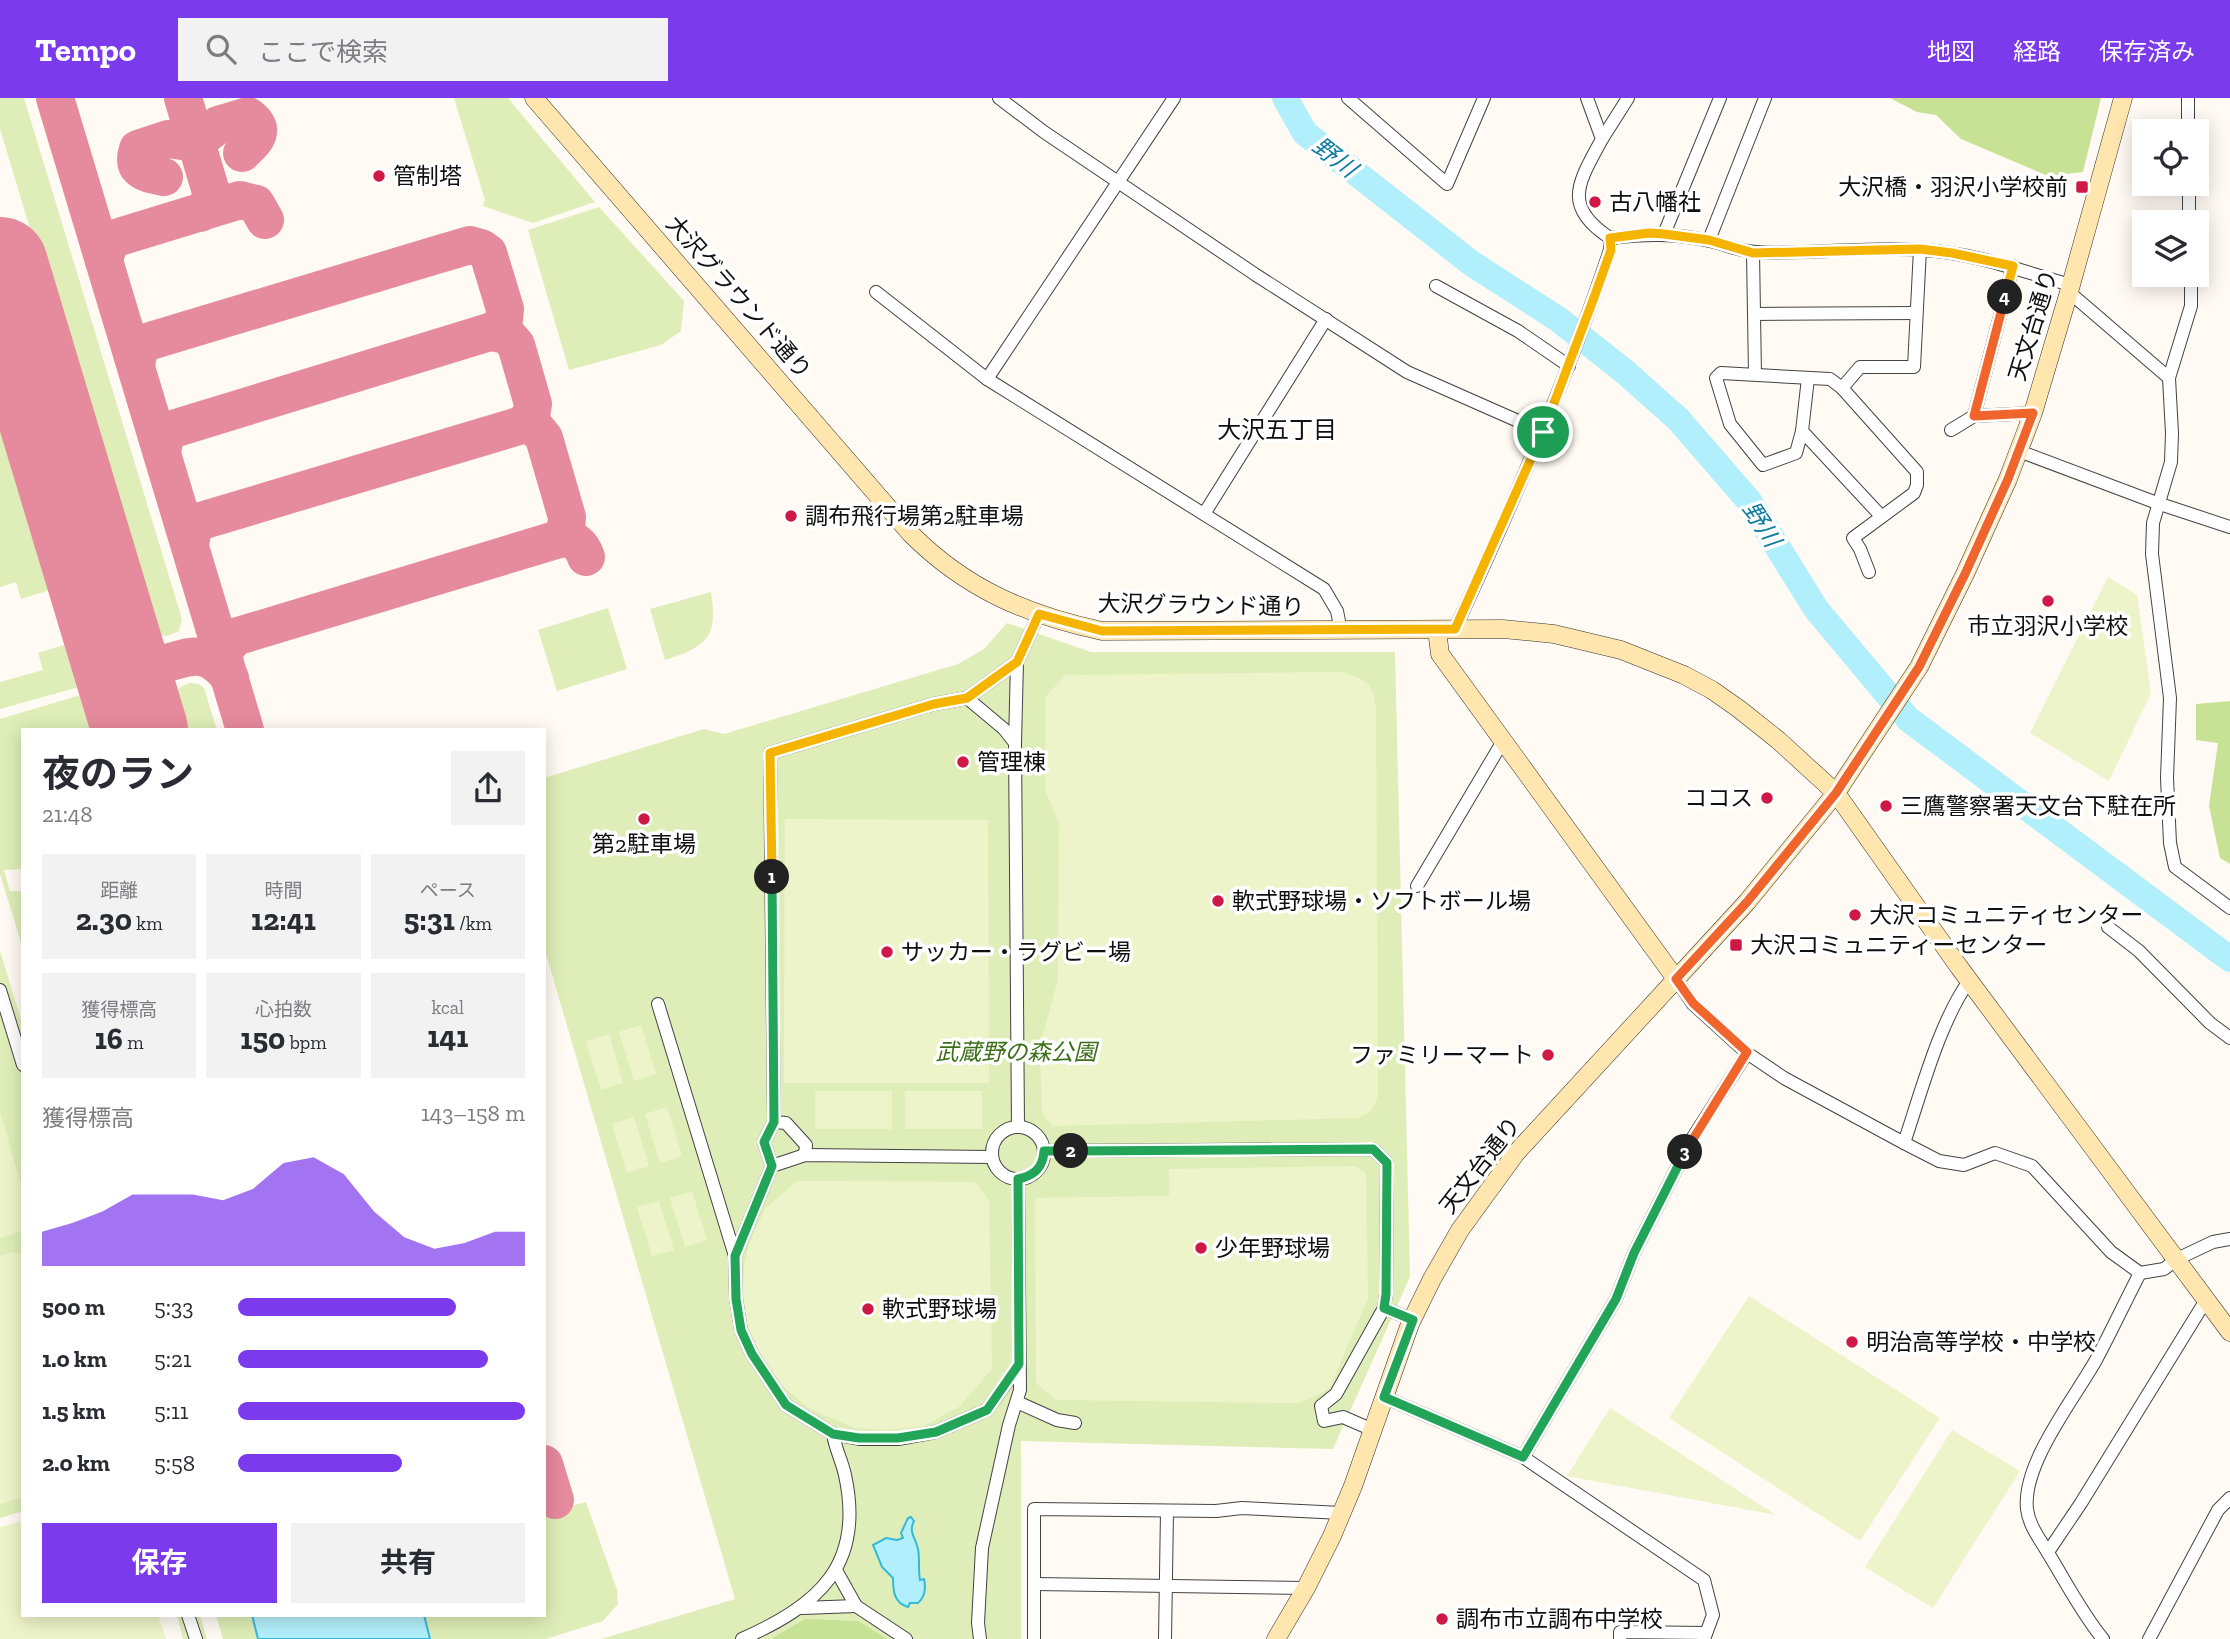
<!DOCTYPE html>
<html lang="ja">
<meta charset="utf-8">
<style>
:root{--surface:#fff;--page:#f2f2f3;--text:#2b2b33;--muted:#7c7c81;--accent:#7c3aed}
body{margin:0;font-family:"Zilla Slab","Noto Sans JP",serif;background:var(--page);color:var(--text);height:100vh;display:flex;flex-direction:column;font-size:26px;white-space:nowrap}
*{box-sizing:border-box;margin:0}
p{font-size:23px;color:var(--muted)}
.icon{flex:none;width:38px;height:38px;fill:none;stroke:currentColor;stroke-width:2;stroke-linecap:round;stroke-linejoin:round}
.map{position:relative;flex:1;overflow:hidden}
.drawer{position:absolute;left:21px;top:630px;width:525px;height:889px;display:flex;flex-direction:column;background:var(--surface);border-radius:0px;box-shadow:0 4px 18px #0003}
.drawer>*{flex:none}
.tools{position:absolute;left:2132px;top:21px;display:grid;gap:14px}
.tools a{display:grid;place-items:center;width:77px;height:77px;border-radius:0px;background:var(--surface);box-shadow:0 4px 18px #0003;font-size:35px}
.pin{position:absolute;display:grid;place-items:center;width:60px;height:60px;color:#fff;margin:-30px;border:4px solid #fff;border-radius:50%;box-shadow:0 2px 7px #0007}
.km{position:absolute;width:35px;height:35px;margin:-18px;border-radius:50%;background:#222;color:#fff;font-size:19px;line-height:35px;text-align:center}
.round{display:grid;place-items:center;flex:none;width:74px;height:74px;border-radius:0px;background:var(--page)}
.headline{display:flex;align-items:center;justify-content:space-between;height:119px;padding:0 21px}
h1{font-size:38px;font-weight:700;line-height:52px}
.stats{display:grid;grid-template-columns:repeat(3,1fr);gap:10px;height:119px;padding:7px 21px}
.stats div{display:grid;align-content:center;border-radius:0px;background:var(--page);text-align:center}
.stats b{font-size:30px;font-weight:700}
.stats small{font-size:19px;font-weight:400}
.stats p{font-size:19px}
.chart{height:196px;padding:14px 21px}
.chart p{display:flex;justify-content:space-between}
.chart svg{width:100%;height:126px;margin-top:7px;fill:var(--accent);opacity:.7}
.cta{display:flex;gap:14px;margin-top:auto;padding:14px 21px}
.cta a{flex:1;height:80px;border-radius:0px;background:var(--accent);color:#fff;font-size:28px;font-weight:700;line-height:80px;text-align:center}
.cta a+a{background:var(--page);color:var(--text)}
ul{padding:0 21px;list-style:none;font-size:23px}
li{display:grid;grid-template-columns:112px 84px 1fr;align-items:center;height:52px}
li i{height:18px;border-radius:9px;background:var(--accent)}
header{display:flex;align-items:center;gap:42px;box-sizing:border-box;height:98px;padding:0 35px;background:var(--accent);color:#fff}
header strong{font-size:33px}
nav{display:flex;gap:38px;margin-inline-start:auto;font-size:24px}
.search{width:490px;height:63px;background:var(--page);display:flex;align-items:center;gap:18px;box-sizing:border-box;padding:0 24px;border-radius:0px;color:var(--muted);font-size:26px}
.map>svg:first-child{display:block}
</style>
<header>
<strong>Tempo</strong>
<div class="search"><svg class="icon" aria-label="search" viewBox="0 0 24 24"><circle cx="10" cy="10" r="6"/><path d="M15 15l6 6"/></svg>ここで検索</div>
<nav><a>地図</a><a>経路</a><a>保存済み</a></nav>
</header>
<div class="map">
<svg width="2230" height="1541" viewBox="0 0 2230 1541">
<rect width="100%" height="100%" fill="#fffaf3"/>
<g fill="#dfeeb8">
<polygon points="0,0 24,0 182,521 179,533 167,538 159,537 150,529 0,31"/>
<polygon points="454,0 508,0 595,104 533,125 483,108 485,102"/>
<polygon points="599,109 684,203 681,233 661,247 569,272 528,132"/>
<polygon points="0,328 50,492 21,501 16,484 0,489"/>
<path d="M711,494C718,539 708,548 665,562L650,511Z"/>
<polygon points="608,510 627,571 557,593 538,532"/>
<polygon points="1007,525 1091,554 1395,554 1410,1179 1333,1351 1021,1343 1021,1541 601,1541 735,1501 544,849 544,680 704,631 724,636 958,566 984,551"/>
<polygon points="67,546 79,589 0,611 0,584 43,572 38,555"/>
<path d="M190,585L199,586L204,590L217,632H183C177,612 163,592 190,585Z"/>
<polygon points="87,595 99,632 23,632 23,771 4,772 10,793 23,793 23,851 0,776 0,621"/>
<polygon points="0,853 23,928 23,1413 0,1420"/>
<polygon points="586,1404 617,1492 618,1506 603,1523 546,1541 223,1541 216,1517 544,1517 544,1411 546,1415"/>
<polygon points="177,1517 200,1517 207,1541 183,1541"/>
</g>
<g fill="#c7e195">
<polygon points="1890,0 2101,0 2083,74 2048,78 1961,41 1936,17 1917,14"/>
<polygon points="2230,603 2230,766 2220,760 2209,708 2218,645 2196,642 2196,606"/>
<polygon points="805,1521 858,1523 887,1541 771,1541"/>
</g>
<g fill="#eef4ca">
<polygon points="2108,479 2137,497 2151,595 2109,683 2030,635"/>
<path d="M1342,574C1367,582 1373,585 1376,612L1378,997C1375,1010 1370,1015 1358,1020L1053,1028L1042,1016L1040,948L1058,881L1059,725L1045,692V599L1066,577Z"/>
<polygon points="785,721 988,722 989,985 784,985"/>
<polygon points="641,927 656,976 634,983 619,934"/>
<polygon points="609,936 623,985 601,992 586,943"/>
<rect x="815" y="993" width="77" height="38"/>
<rect x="905" y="993" width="77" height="38"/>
<polygon points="667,1009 682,1058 660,1065 645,1016"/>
<polygon points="0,1014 23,1093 23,1133 0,1140"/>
<polygon points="634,1019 649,1068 627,1075 612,1026"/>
<polygon points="1355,1068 1366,1075 1368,1200 1329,1291 1299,1305 1056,1302 1036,1285 1035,1100 1169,1098 1169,1071"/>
<polygon points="797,1083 975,1084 989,1102 992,1271 960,1308 924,1328 886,1332 855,1330 808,1310 781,1286 759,1254 748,1228 743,1194 744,1166 752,1139 765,1111"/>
<polygon points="692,1093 707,1142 685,1149 670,1100"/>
<polygon points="659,1103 674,1152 652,1158 637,1109"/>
<polygon points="14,1154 23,1157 23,1399 0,1406 0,1158"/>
<polygon points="1749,1198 1940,1320 1860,1443 1669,1320"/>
<polygon points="1610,1310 1776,1417 1567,1378"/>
<polygon points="1952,1332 2020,1373 1933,1510 1865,1469"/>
<polygon points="23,1423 23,1517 158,1517 166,1541 0,1541 0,1429"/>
</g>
<g fill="#b2effc" stroke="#32bada" stroke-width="2">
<path d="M911,1419L914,1423C908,1435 916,1440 918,1451C920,1461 918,1472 920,1482L924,1481C926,1490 925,1499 918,1505H910L908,1509C894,1505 893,1493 893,1480L882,1469L873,1447L886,1440L897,1442L903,1440L901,1435L908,1420Z"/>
<polygon points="252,1517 424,1517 430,1541 258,1541"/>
</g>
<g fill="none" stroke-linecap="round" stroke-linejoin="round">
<polyline stroke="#b2effc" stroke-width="26" points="1285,0 1305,35 1471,165 1558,221 1624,273 1678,321 1749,403 1816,511 1908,621 2230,861"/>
<g stroke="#e68a9d" stroke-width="38">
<polyline points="55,0 245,632"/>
<polyline points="183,0 211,94 209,106 200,115"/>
<path d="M164,79C148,75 130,75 138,51L168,41L182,43L193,35H208L218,27L248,18C268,33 254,43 242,55"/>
<polyline points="104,163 108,148 116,140 240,102 256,106 265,122"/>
<polyline points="492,234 507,237 516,247 533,306 531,318 522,327"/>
<polyline points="136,267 139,252 147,244 436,157 470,147 481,150 488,155 505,211 504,222 496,232 173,331 165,338 162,354"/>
<polyline points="190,446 193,431 201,423 522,327 535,329 544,340 567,419 566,431 559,441"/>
<path d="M113,541C120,550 127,559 138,563C173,579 194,534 230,580"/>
<path d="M224,562L225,551L235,539L559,441C573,438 582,447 586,459"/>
<path d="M136,619C133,597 142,580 159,566"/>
<polyline points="544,1366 555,1402"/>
</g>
<polyline stroke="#e68a9d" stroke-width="96" points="0,167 140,632"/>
<g stroke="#434343" stroke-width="14">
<g id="street">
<polyline points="999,0 1044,34 1256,177 1407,274 1543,334"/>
<polyline points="1348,0 1447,86 1484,0"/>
<path d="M1587,0L1602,41C1579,84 1561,108 1610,140C1644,136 1676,135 1710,143C1725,146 1741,154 1757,154C1811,157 1867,148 1922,152C1976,155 2020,173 2071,187"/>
<polyline points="2188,33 2188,0"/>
<polyline points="1602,41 1628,0"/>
<polyline points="2189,86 2189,124"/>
<polyline points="1664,136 1720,0"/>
<polyline points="1709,142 1765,0"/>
<polyline points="1753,155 1755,276"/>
<polyline points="2191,177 2191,208 2169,280 2172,335 2171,364 2153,425 2152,456 2170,600 2167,680 2170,745 2175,769 2230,810"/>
<polyline points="1436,188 1518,233 1569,268"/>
<polyline points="876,194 987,281 1324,491 1337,513 1341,533"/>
<polyline points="2069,194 2169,280"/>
<polyline points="1755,216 1916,215"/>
<polyline points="1808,280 1802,333 1881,418"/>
<polyline points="987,281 1174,0"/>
<polyline points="1842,290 1860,269 1914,269 1920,151"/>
<polyline points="1974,318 2013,168"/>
<polyline points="1951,332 1974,318 2033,315"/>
<polyline points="1802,333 1796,355 1763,367 1730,326 1716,280 1721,275 1830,281 1842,290 1917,374 1917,387 1914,395 1853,440 1860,451 1869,474"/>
<polyline points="2019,353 2157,405 2230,429"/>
<polyline points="1204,416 1326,221"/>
<path d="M1455,531C1512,407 1567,282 1610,152V140"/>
<polyline points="967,600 1017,564"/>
<polyline points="1417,788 1503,643"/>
<polyline points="2108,829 2139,853 2210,925 2230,940"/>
<polyline points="1676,881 1693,906 1747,955 1784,980 1904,1045 1939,1063 1964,1067 1995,1055 2032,1068 2111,1154 2140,1175 2164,1171 2177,1161 2213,1144 2230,1141"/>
<polyline points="0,892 23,967"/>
<polyline points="658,906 735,1158"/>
<polyline points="774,1024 770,655 934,606 967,600 1004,631 1015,645"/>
<polyline points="1018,1029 1015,645 1017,564 1039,516"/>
<circle cx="1018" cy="1055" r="26"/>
<path d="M1904,1045C1921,995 1939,925 1969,883"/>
<polyline points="1044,1053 1373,1051 1387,1065 1386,1196 1384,1210 1336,1296 1321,1308 1324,1323 1343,1319 1373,1332"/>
<polyline points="772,1068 764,1044 774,1024 786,1025 806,1047 805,1057"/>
<polyline points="1384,1210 1413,1222"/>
<polyline points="1384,1299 1523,1359 1704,1482 1713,1517 1704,1541"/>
<polyline points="1017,1304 1057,1322 1075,1325"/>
<polyline points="833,1336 859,1341 898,1341 936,1334 987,1312 1019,1267"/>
<polyline points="1523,1359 1616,1201 1634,1155 1690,1044 1747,955"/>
<polyline points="2048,1454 2081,1405 2206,1202"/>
<polyline points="837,1474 856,1508 906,1541"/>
<polyline points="1035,1486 1306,1490"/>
<polyline points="802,1510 856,1508"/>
<polyline points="188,1517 196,1541"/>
<path d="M742,1541C818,1507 865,1468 845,1377C842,1363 835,1350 833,1336L786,1307L752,1256L741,1232L736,1201L735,1158L772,1068L805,1057L992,1059"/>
<polyline points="980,1541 978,1525 982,1450 1009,1327 1020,1292 1018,1081"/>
<polyline points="1034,1541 1034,1411 1216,1413 1242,1410 1342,1415"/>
<polyline points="1165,1541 1167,1413"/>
<polyline points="1620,1541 1620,1534 1706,1535"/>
<path d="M2103,1541C2081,1514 2066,1484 2048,1455C2040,1441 2029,1428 2027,1411C2022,1366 2074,1301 2096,1262C2111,1234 2125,1204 2140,1175"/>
<polyline points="2149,1541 2218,1412 2230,1400"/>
</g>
</g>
<g stroke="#323232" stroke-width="19">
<g id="secondary">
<path d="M534,0L911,436C966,491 1027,517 1102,533L1503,531L1554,536L1621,552L1684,577L1712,592L1739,611L1778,642L1836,695L1959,869L2230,1234"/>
<polyline points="1437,532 1440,556 1676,881"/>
<polyline points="1276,1541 1306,1490 1332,1438 1353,1388 1410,1226 1432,1181 1460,1132 1516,1055 1747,804 1836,695 1919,569 1965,476 2008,381 2033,315 2069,194 2123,0"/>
</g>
</g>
<use href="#street" stroke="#fff" stroke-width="12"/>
<use href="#secondary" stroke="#ffe5ae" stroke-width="18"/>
</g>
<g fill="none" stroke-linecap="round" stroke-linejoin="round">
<g stroke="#fff" stroke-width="14">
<polyline id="split-1" points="772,779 770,655 934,606 967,600 1017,564 1039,516 1102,533 1455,531 1543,334"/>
</g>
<g stroke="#fff" stroke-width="14">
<path id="split-2" d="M772,779L774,1024L764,1044L772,1068L735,1158L736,1201L741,1232L752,1256L786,1307L833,1336L859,1340H898L936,1334L987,1312L1019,1266L1018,1081C1034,1078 1043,1070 1044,1053H1071"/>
</g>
<g stroke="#fff" stroke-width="14">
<polyline id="split-3" points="1071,1053 1373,1051 1387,1065 1386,1196 1384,1210 1413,1222 1384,1299 1523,1359 1616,1201 1634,1155 1685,1054"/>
</g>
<g stroke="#fff" stroke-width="14">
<polyline id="split-4" points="1685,1054 1747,954 1693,905 1676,881 1747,804 1836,695 1919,569 1965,476 2008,381 2033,315 1974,318 2005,199"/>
</g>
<g stroke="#fff" stroke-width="14">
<polyline id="split-5" points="1543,334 1592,205 1611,152 1610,140 1649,135 1664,136 1709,142 1753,155 1920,151 1952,155 2013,168 2005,199"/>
</g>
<use href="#split-1" stroke="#f5b400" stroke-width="9"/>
<use href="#split-2" stroke="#22a559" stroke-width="9"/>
<use href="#split-3" stroke="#22a559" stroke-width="9"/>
<use href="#split-4" stroke="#f0652b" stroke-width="9"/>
<use href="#split-5" stroke="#f5b400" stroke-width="9"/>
</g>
<g fill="#ce1947" stroke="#fff" stroke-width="2.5">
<circle cx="379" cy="78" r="7"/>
<rect x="2075" y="82" width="14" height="14" rx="3.5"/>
<circle cx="1595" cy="104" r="7"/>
<circle cx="791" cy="418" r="7"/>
<circle cx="2048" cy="503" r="7"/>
<circle cx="963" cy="664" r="7"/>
<circle cx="1767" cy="700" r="7"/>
<circle cx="1886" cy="708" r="7"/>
<circle cx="644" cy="721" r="7"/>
<circle cx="1218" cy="803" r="7"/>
<circle cx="1855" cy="817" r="7"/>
<rect x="1729" y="840" width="14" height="14" rx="3.5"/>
<circle cx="887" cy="854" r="7"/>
<circle cx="1548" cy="957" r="7"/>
<circle cx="1201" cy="1150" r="7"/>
<circle cx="868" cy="1211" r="7"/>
<circle cx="1852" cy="1244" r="7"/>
<circle cx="1442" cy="1521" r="7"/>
</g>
<g text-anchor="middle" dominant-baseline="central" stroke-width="7" stroke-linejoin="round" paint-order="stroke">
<g font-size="23" fill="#101010" stroke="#fff" text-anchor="start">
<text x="393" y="78">管制塔</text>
<text x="2068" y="89" text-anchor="end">大沢橋・羽沢小学校前</text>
<text x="1609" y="104">古八幡社</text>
<text x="805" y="418">調布飛行場第2駐車場</text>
<text x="2048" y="528" text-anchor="middle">市立羽沢小学校</text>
<text x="977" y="664">管理棟</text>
<text x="1753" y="700" text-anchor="end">ココス</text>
<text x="1900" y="708">三鷹警察署天文台下駐在所</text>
<text x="644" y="746" text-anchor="middle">第2駐車場</text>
<text x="1232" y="803">軟式野球場・ソフトボール場</text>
<text x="1869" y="817">大沢コミュニティセンター</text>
<text x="1750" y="847">大沢コミュニティーセンター</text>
<text x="901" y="854">サッカー・ラグビー場</text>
<text x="1534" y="957" text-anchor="end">ファミリーマート</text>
<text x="1215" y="1150">少年野球場</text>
<text x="882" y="1211">軟式野球場</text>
<text x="1866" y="1244">明治高等学校・中学校</text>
<text x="1456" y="1521">調布市立調布中学校</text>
</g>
<g font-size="23" fill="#101010" stroke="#fff">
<text transform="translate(739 199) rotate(49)">大沢グラウンド通り</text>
<text transform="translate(2033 227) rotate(-73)">天文台通り</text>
<text transform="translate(1201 507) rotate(1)">大沢グラウンド通り</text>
<text transform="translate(1480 1067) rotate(-52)">天文台通り</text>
</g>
<g font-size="23" font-style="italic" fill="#3c6f19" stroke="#fff">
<text x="1016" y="954">武蔵野の森公園</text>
</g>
<g font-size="24" font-style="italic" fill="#0c7d9f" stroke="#fff">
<text transform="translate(1335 59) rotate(38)">野川</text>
<text transform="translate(1762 426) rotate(57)">野川</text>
</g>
<g font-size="24" fill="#101010" stroke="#fff">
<text x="1277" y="331">大沢五丁目</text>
</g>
</g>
</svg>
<div class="tools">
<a><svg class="icon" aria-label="locate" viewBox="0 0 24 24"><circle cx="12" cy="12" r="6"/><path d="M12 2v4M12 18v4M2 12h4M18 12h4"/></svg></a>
<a><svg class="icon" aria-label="layers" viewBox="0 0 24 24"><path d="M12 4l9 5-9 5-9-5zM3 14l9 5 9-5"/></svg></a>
</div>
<div class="pin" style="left:1543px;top:334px;background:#1e9e55"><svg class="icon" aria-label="arrive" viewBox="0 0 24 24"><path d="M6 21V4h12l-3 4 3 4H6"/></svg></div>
<b class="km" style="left:772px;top:779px">1</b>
<b class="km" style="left:1071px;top:1053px">2</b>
<b class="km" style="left:1685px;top:1054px">3</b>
<b class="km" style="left:2005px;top:199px">4</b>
<section class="drawer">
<div class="headline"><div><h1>夜のラン</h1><p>21:48</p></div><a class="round"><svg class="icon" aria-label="share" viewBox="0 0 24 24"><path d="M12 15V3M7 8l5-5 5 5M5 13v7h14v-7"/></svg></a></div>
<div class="stats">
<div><p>距離</p><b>2.30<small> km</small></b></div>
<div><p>時間</p><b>12:41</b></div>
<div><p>ペース</p><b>5:31<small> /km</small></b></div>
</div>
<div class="stats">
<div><p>獲得標高</p><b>16<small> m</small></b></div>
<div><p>心拍数</p><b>150<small> bpm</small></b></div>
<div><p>kcal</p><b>141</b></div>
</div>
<div class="chart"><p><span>獲得標高</span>143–158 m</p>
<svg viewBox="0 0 160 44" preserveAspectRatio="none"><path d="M0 44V32L10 29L20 25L30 19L40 19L50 19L60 21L70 17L80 8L90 6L100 12L110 25L120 34L130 38L140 36L150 32L160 32V44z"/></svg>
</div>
<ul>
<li><b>500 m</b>5:33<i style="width:76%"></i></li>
<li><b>1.0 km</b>5:21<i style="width:87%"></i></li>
<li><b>1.5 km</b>5:11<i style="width:100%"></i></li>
<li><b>2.0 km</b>5:58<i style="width:57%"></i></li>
</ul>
<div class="cta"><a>保存</a><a>共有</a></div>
</section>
</div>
